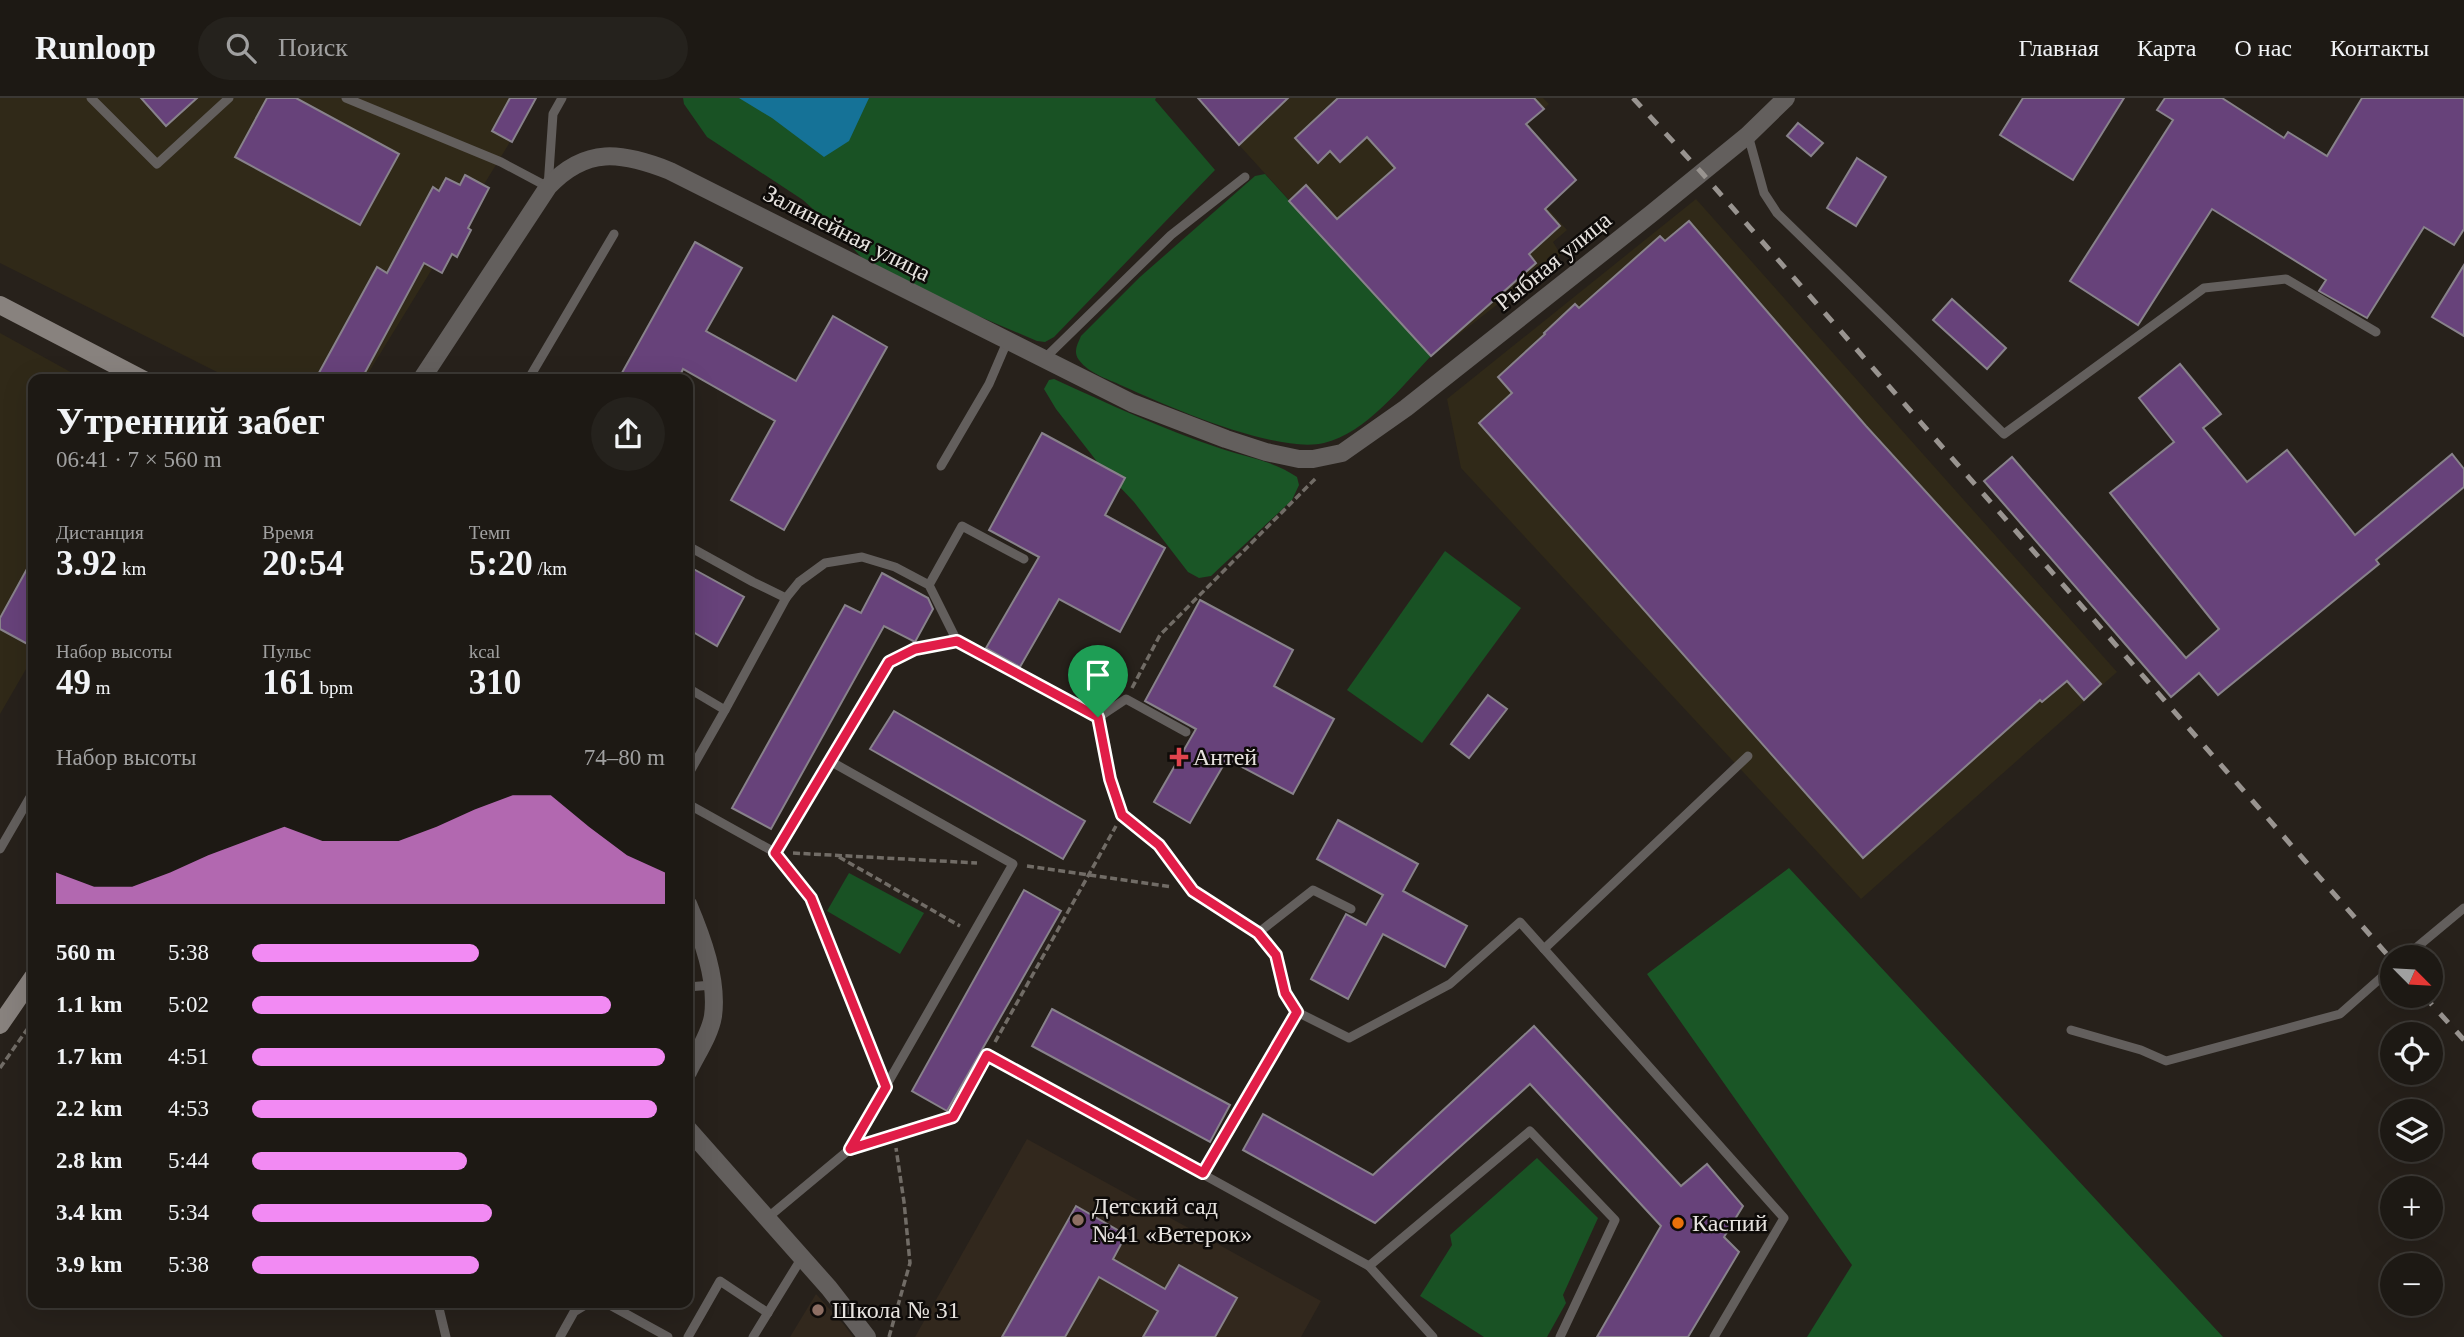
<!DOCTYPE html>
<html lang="ru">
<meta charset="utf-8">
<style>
:root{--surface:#1d1914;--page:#25221d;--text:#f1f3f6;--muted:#a0a0a0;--line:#3b3834;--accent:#f28af3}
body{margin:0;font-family:Georgia,serif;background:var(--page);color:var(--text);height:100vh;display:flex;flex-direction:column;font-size:26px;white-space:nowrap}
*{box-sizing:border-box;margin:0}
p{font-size:23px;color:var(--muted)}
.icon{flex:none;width:38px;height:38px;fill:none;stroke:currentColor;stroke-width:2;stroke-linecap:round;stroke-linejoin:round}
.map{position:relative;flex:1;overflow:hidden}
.side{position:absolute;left:28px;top:276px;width:665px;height:934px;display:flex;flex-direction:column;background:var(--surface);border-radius:14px;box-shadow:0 7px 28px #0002,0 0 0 2px var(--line)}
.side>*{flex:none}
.needle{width:46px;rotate:114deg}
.buttons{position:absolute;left:2380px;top:847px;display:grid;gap:14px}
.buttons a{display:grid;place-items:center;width:63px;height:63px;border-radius:50%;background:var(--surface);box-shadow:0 7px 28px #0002,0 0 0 2px var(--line);font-size:35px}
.pin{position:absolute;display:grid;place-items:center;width:60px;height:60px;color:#fff;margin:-72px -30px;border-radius:50% 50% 50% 0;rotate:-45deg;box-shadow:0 0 7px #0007}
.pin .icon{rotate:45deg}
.round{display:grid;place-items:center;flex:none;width:74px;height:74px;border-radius:37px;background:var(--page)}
.head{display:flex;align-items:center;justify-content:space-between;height:119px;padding:0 28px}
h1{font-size:38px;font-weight:600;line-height:52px}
.figures{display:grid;grid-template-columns:repeat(3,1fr);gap:10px;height:119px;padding:7px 28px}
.figures div{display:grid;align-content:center}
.figures b{font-size:35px;font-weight:600}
.figures small{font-size:19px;font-weight:400}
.figures p{font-size:19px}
.chart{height:196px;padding:14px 28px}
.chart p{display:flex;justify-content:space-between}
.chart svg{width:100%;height:126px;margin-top:7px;fill:var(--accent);opacity:.7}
ul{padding:0 28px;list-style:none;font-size:23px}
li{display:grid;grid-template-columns:112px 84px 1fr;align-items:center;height:52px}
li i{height:18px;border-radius:9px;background:var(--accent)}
header{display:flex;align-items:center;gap:42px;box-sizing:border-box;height:98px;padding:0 35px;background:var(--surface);border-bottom:2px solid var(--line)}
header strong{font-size:33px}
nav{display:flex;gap:38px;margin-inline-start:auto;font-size:24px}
.search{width:490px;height:63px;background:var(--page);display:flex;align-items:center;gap:18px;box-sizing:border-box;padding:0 24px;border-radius:38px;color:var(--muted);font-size:26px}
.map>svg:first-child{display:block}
</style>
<header>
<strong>Runloop</strong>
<div class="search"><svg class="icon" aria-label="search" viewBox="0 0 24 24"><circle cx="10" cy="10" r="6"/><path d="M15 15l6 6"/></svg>Поиск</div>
<nav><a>Главная</a><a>Карта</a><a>О нас</a><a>Контакты</a></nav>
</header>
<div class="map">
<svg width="2464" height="1239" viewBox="0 0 2464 1239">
<rect width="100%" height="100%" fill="#27211b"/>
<g fill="#32281d">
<polygon points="1027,1041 1321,1203 1301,1239 915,1239"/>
<polygon points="816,1196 845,1228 853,1239 790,1239"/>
</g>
<g fill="#302918">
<polygon points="0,0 537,0 364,282 233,282 0,165"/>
<polygon points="1199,0 1543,0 1549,6 1497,54 1567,132 1553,144 1561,157 1431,258 1239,47"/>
<polygon points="1696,101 2117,574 1861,801 1461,370 1447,301"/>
<polygon points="0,235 85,282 33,282 33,559 0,616"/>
</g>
<g fill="#195224">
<polygon points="683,0 1156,0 1155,2 1215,72 1054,239 1045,244 1037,243 941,202 861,159 835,131 803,102 707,39 684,6"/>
<path d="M1265,76L1431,258C1403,287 1365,336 1324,345C1277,356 1169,309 1125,289C1111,282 1089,276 1079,262C1073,254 1077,247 1081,238L1140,179L1255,78Z"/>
<polygon points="1445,453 1521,510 1422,645 1347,592"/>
<polygon points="849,775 924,815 900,856 827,813"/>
<polygon points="1537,1060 1598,1120 1563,1197 1566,1205 1547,1239 1484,1239 1420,1198 1452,1147 1450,1137"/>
</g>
<g fill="#1a5626">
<path d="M1054,281C1109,306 1164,332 1222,351C1249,360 1274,363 1297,379L1299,387L1292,402L1211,478L1199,480L1188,474L1134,404L1102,370L1056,311L1044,291L1049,282Z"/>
<polygon points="1789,770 2223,1239 1807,1239 1852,1167 1647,876"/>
</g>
<polygon fill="#157297" points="739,0 869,0 849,43 824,59 772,20"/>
<g fill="#67427a" stroke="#88828b" stroke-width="2">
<polygon points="141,0 197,0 166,28"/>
<polygon points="267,0 296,0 399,56 360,127 235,59"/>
<polygon points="510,0 536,0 512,44 492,33"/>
<polygon points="1198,0 1288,0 1239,47"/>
<polygon points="1338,0 1534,0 1544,11 1526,26 1576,82 1545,111 1560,128 1529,156 1536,165 1431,258 1289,103 1306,87 1337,121 1395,70 1367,39 1340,64 1330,53 1318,65 1295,40"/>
<polygon points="2023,0 2124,0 2073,82 2000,37"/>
<polygon points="2165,0 2222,0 2284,40 2288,34 2327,58 2362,0 2464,0 2464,131 2454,147 2424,129 2367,220 2319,193 2326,182 2212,111 2138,227 2070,183 2173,22 2157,12"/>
<polygon points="1798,25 1823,45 1811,58 1787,38"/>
<polygon points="1857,60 1886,79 1856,128 1827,110"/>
<polygon points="465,77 489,90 468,130 471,132 457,159 452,156 442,175 424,165 361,282 315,282 377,169 387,175 433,89 439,93 446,80 460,87"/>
<polygon points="1689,123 1866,328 2101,586 2084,602 2067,583 2042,604 2040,602 1863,760 1479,325 1512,295 1498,279 1545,236 1544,235 1575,206 1579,210 1660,138 1665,143"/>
<polygon points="695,144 742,170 706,233 796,283 833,218 887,249 784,432 731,402 775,323 683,271 678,282 618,282"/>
<polygon points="2464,167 2464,238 2432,219"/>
<polygon points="1952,201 2006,250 1987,271 1933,222"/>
<polygon points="2180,266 2221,316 2203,330 2247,384 2287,352 2355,437 2452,356 2464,371 2464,389 2376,462 2379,466 2218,597 2199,575 2171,599 1984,383 2012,359 2186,560 2219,531 2110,395 2174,344 2139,300"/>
<polygon points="1042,335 1125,380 1105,417 1165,450 1120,534 1059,501 1020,569 986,550 1039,459 989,432"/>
<polygon points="33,460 33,549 0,531 0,520"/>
<polygon points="688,468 744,499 717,548 688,531"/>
<polygon points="882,475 928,500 933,511 915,544 884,528 771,731 732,710 845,507 861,515"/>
<polygon points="1200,502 1293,552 1274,588 1334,621 1293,696 1227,661 1190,725 1154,704 1196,631 1145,603"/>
<polygon points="1488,597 1507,611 1469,660 1451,646"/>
<polygon points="894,613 1085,723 1063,761 870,651"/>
<polygon points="1338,722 1418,766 1403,793 1467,828 1445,869 1383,836 1348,901 1311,881 1346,816 1366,827 1383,797 1317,761"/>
<polygon points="1024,792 1061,813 947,1013 912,993"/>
<polygon points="1052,911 1230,1007 1210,1044 1032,948"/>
<polygon points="1534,928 1681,1088 1707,1066 1743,1108 1724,1139 1739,1154 1688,1239 1597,1239 1661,1128 1530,986 1375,1125 1243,1052 1263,1016 1373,1077"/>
<polygon points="1076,1108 1126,1137 1113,1161 1165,1191 1179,1167 1237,1200 1215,1239 1143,1239 1158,1213 1099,1179 1065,1239 1002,1239"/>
</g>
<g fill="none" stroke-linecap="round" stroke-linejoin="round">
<g stroke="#716c66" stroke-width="3.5" stroke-dasharray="7 3.5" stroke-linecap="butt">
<polyline points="1132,590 1160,537 1317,379"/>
<polyline points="793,755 977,765"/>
<polyline points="839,759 960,828"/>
<polyline points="785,766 811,800 879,971"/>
<polyline points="1027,768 1172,789"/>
<polyline points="995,944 1116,728"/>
<polyline points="0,970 33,923"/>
<polyline points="889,1239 910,1165 904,1104 896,1050"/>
</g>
<g stroke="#635f5d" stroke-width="9">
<polyline points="91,0 157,66 229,0"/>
<polyline points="346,0 501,64 548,89 553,16 562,0"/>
<polyline points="1748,37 1764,95 1777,115 2004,336 2204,190 2286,181 2376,234"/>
<polyline points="1044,261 1171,137 1245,79"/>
<polyline points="528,282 614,136"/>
<polyline points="941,368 989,286 1007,244"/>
<polyline points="688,448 753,484 786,500"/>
<polyline points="929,487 962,428 1024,461"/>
<polyline points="688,590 725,612 786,500 799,484 825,465 862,459 895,469 929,487 957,543 1099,619 1110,681 1122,717 1159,747 1193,793 1258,835 1276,857 1285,895 1297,914 1349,940 1450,886 1520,824 1784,1120 1714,1239"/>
<polyline points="1099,619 1126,601 1186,634"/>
<polyline points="830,663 889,563 915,551 957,543"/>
<polyline points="688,677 725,612"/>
<polyline points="688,706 776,755 830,663 1013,766 850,1051"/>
<polyline points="0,751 33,694"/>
<polyline points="1258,835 1313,792 1351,811"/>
<polyline points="1544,851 1748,658"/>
<polyline points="2405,859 2464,810"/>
<polyline points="688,889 712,887"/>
<polyline points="2071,932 2141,952 2166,963 2340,916 2392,870"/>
<polyline points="1203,1075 1297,914"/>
<polyline points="766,1121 850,1051 953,1019 987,957 1369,1168 1433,1239"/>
<polyline points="1369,1168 1530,1033 1615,1122 1560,1239"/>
<polyline points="438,1206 446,1239"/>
<polyline points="608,1206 668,1239"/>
<polyline points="560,1239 574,1214 587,1206"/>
<polyline points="688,1239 720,1183 768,1215"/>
<polyline points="753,1239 801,1161"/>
</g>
<g stroke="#635f5d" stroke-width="18">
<path d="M421,282L548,89C586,48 622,54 670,73L1132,305L1226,341L1266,354L1299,361H1313L1342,355L1406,310L1651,116L1748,37L1786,0"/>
<path d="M688,806C702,839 718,882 713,918C710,937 696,957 688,974"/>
<polyline points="688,1031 829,1190 867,1239"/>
</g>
<g stroke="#88827e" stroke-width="18">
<polyline points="0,207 144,282"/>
<polyline points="0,927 33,879"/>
</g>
<g stroke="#999490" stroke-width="5" stroke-dasharray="12 12" stroke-linecap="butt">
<polyline points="1633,0 1702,75 2392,862"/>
<polyline points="2424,898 2464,942"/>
</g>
</g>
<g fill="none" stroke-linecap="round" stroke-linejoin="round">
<g stroke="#fff" stroke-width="14">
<polygon id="route" points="957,543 1098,619 1110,681 1122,717 1159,747 1193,793 1258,835 1276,857 1285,895 1297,914 1203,1075 987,957 953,1019 850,1051 886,989 811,800 775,755 889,564 915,551"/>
</g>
<use href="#route" stroke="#e11d48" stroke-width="9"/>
</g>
<path fill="#e0444e" stroke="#0e0b09" stroke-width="2.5" d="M1175.5 648.5h7v7h7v7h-7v7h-7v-7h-7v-7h7z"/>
<g fill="#8d6e63" stroke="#0e0b09" stroke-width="2.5">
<circle cx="1078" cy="1122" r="7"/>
<circle cx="818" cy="1212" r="7"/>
</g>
<circle fill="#e8710a" stroke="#0e0b09" stroke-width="2.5" cx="1678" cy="1125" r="7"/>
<g text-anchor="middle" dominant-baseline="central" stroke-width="5" stroke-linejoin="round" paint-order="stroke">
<g font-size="24" fill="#e7e3df" stroke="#0e0b09">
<text transform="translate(847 135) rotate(27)">Залинейная улица</text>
<text transform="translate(1553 163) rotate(-39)">Рыбная улица</text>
</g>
<g font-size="24" fill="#e7e3df" stroke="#0e0b09" text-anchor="start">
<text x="1193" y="659">Антей</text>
<text x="1092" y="1108">Детский сад<tspan x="1092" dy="28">№41 «Ветерок»</tspan></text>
<text x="1692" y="1125">Каспий</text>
<text x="832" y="1212">Школа № 31</text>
</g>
</g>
</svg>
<div class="buttons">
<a><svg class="needle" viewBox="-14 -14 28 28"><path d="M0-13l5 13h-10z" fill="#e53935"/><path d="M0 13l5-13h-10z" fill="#a0a0a0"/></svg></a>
<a><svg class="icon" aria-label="locate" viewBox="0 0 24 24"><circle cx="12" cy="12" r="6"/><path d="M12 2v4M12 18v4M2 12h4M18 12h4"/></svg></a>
<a><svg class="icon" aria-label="layers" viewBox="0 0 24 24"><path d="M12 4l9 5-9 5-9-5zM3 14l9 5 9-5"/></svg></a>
<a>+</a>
<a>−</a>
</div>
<div class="pin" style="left:1098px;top:619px;background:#1e9e55"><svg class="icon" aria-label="arrive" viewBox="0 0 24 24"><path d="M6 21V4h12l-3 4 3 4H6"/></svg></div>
<section class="side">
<div class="head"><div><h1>Утренний забег</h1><p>06:41 · 7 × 560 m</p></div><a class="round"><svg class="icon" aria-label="share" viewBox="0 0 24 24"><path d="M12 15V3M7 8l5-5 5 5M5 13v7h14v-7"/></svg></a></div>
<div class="figures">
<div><p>Дистанция</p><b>3.92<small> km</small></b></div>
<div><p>Время</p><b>20:54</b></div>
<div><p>Темп</p><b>5:20<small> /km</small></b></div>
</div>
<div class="figures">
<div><p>Набор высоты</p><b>49<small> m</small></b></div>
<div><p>Пульс</p><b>161<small> bpm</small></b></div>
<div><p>kcal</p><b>310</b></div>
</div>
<div class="chart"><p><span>Набор высоты</span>74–80 m</p>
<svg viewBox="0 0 160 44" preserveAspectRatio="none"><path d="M0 44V33L10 38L20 38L30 33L40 27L50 22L60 17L70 22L80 22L90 22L100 17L110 11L120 6L130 6L140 17L150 27L160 33V44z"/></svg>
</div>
<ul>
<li><b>560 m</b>5:38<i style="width:55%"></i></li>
<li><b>1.1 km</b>5:02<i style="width:87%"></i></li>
<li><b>1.7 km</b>4:51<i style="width:100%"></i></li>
<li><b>2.2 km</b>4:53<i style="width:98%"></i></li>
<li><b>2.8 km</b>5:44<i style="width:52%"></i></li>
<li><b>3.4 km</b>5:34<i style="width:58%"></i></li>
<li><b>3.9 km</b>5:38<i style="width:55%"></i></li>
</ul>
</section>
</div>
